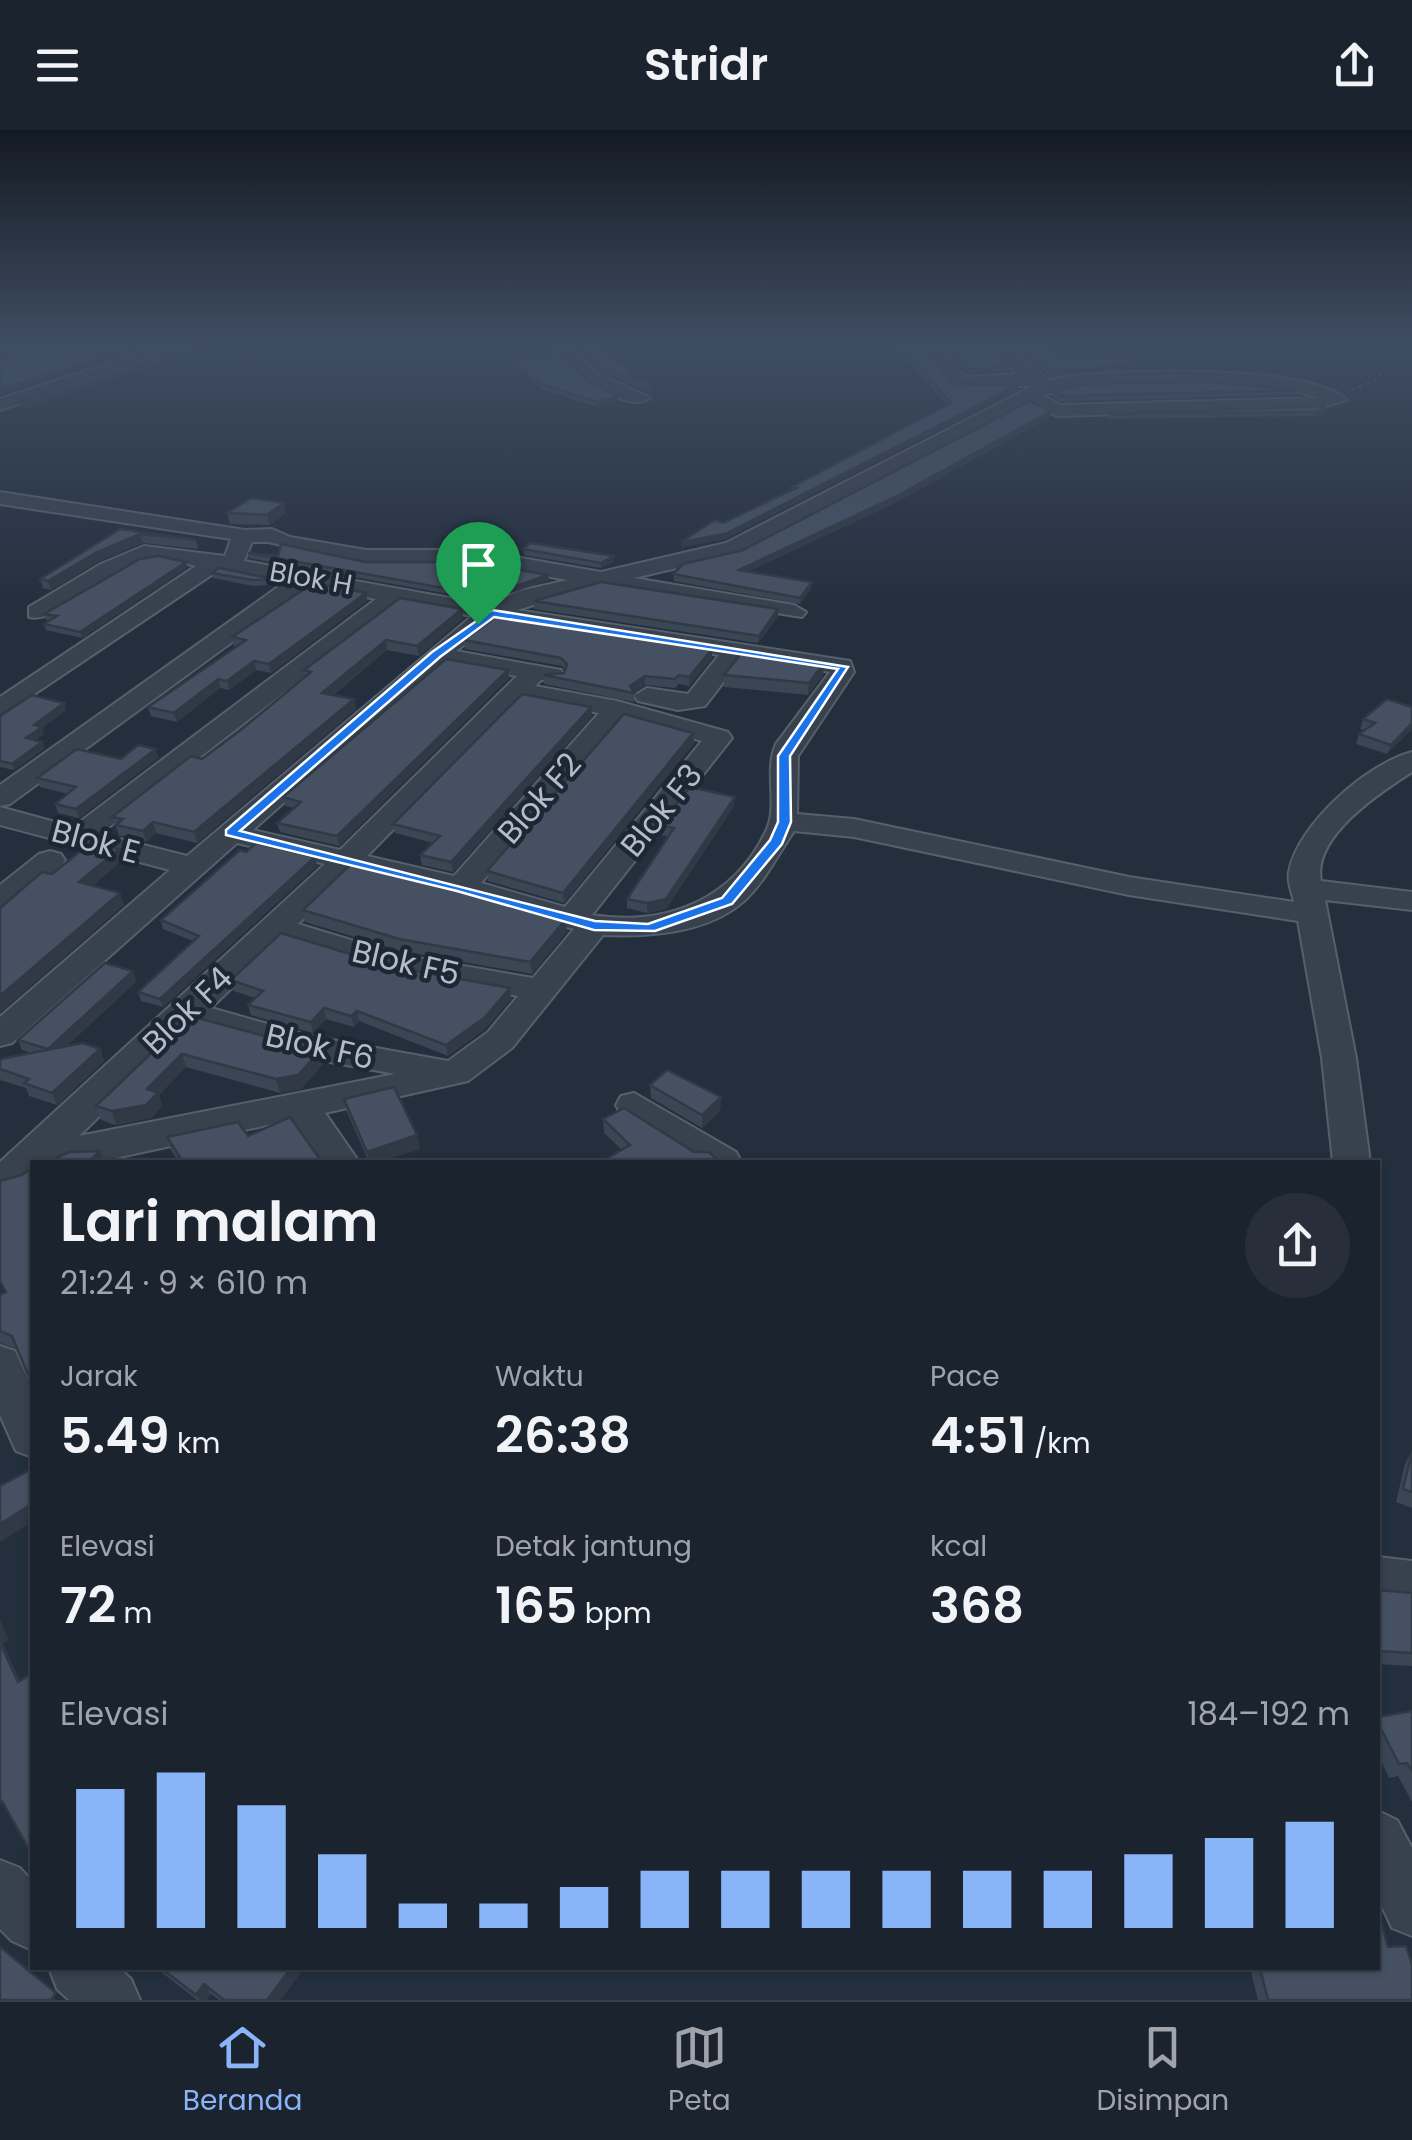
<!DOCTYPE html>
<html lang="id">
<meta charset="utf-8">
<style>
:root{--surface:#1b232e;--page:#282f3a;--text:#f1f3f6;--muted:#a0a4aa;--line:#39404a;--accent:#8ab4f8}
body{margin:0;font-family:Poppins,sans-serif;background:var(--page);color:var(--text);height:100vh;display:flex;flex-direction:column;font-size:38px;white-space:nowrap}
*{box-sizing:border-box;margin:0}
p{font-size:32px;color:var(--muted)}
.icon{flex:none;width:55px;height:55px;fill:none;stroke:currentColor;stroke-width:2;stroke-linecap:round;stroke-linejoin:round}
.map{position:relative;flex:1;overflow:hidden}
.side{position:absolute;left:30px;top:1030px;width:1350px;height:810px;display:flex;flex-direction:column;background:var(--surface);border-radius:0px;box-shadow:0 2px 8px #0004,0 0 0 2px var(--line)}
.side>*{flex:none}
.pin{position:absolute;display:grid;place-items:center;width:85px;height:85px;color:#fff;margin:-102px -42px;border-radius:50% 50% 50% 0;rotate:-45deg;box-shadow:0 0 10px #0007}
.pin .icon{rotate:45deg}
.round{display:grid;place-items:center;flex:none;width:105px;height:105px;border-radius:52px;background:var(--page)}
.headline{display:flex;align-items:center;justify-content:space-between;height:170px;padding:0 30px}
h1{font-size:55px;font-weight:600;line-height:75px}
.figures{display:grid;grid-template-columns:repeat(3,1fr);gap:15px;height:170px;padding:10px 30px}
.figures div{display:grid;align-content:center}
.figures b{font-size:50px;font-weight:600}
.figures small{font-size:28px;font-weight:400}
.figures p{font-size:28px}
.chart{height:280px;padding:20px 30px}
.chart p{display:flex;justify-content:space-between}
.chart svg{width:100%;height:180px;margin-top:10px;stroke:var(--accent);stroke-width:6}
header{display:flex;justify-content:space-between;align-items:center;height:130px;padding:0 30px;background:var(--surface);font-size:45px;font-weight:600}
.dock{display:flex;justify-content:space-around;align-items:center;height:140px;border-top:2px solid var(--line);background:var(--surface);font-size:28px;color:var(--muted)}
.dock a{display:grid;justify-items:center;gap:5px}
.dock .current{color:var(--accent)}
.map>svg:first-child{display:block}
</style>
<header><svg class="icon" aria-label="menu" viewBox="0 0 24 24"><path d="M4 6h16M4 12h16M4 18h16"/></svg>Stridr<svg class="icon" aria-label="share" viewBox="0 0 24 24"><path d="M12 15V3M7 8l5-5 5 5M5 13v7h14v-7"/></svg></header>
<div class="map">
<svg width="1412" height="1870" viewBox="0 0 1412 1870">
<rect width="100%" height="100%" fill="#242f3e"/>
<g fill="none" stroke-linecap="round" stroke-linejoin="round">
<g stroke="#565f6c" stroke-width="4">
<g id="minor">
<polygon points="32,211 57,211 0,233 0,222"/>
<polygon points="175,211 200,211 0,280 0,269"/>
<path d="M546,211H563L593,241L650,268C624,287 563,232 546,211Z"/>
<path d="M915,211H932L965,247L1017,244L984,211H1002L1049,250C1102,238 1308,233 1347,270L1316,279L1057,286L1029,272L741,423L634,448L794,475L806,482L802,487L601,455L517,480L850,531L854,542L798,626L797,684L854,689L1129,747L1294,772C1292,761 1287,753 1289,742C1297,695 1368,633 1412,622V642C1381,662 1312,706 1321,751L1412,762V780L1325,770L1356,928L1370,1032H1333L1322,928L1298,791L1129,765L854,707L794,701C779,723 764,753 744,771C707,804 648,807 603,805L512,918L468,951L325,983L359,1032H321L291,990L97,1032H32V1048L0,1064V1032L325,734L237,713L12,913L0,916V887L170,740L0,695V677L73,697L376,469L309,456L10,674L0,676V655L285,452L219,440L0,587V567L196,436C183,433 169,428 156,428C117,429 63,495 29,487V477L101,434L144,416L225,426L231,409L0,374V362L245,400L272,399L290,407L366,420H476L601,442L726,413L1033,256H954ZM1207,253L1289,259L1320,268L1060,275L1042,265L1087,255ZM252,412H268L366,434H476L568,450L519,461L489,475L244,431ZM400,473L472,486L187,726L100,704ZM497,491L719,525L688,564L647,558L634,566L638,571L678,580L705,576L742,528L830,542L776,614C764,640 778,674 767,699C734,770 666,797 592,785L732,608L728,602L617,571L535,556L541,550H561L564,545L561,540L456,521ZM441,533L517,546L340,720L253,700ZM522,569L599,583L454,746L367,726ZM623,589L702,611L565,777L481,753ZM353,741L574,799L533,848L400,825L298,794ZM282,809L396,844L518,866L488,902L448,931L310,906L211,878ZM193,895L309,928L395,944L79,1006Z"/>
<polygon points="50,721 61,724 65,730 61,736 11,777 0,779 0,755 39,724"/>
<polygon points="634,963 736,1022 741,1032 696,1032 621,984 616,975 621,966"/>
<polygon points="0,1216 15,1221 32,1258 32,1327 16,1321 0,1285"/>
<polygon points="1378,1427 1412,1431 1412,1475 1378,1471"/>
<polygon points="1378,1681 1397,1690 1412,1718 1412,1806 1392,1798 1378,1768"/>
<polygon points="0,1730 20,1738 32,1751 32,1820 12,1811 0,1799"/>
<polygon points="49,1838 119,1838 131,1849 140,1870 69,1870 57,1859"/>
</g>
</g>
<polyline stroke="#44595c" stroke-width="2.5" stroke-dasharray="4 4" stroke-linecap="butt" points="1351,260 1378,249 1393,216 1383,211"/>
<use href="#minor" fill="#38414e" fill-rule="evenodd"/>
</g>
<g fill="#3b4654">
<polygon points="890,211 919,211 952,254 1017,260 725,409 681,417 723,393 792,360 792,357 947,275"/>
<polygon points="937,211 984,211 1009,236 1008,241 967,243"/>
<polygon points="1008,211 1039,211 1056,228 1136,234 1135,238 1050,246"/>
<polygon points="582,220 634,248 653,260 647,262 595,238 582,224"/>
<polygon points="517,231 592,253 618,266 618,271 597,277 542,259 517,236"/>
<polygon points="1297,260 1296,265 1061,271 1052,267 1053,262"/>
<polygon points="1323,276 1325,284 1314,286 1108,289 1109,284"/>
<polygon points="1051,281 1050,287 897,372 749,441 811,459 800,474 674,451 673,444 743,420"/>
<polygon points="227,383 286,383 269,395 230,394"/>
<polygon points="120,399 196,410 198,419 143,413 99,431 51,460 43,458 40,449"/>
<polygon points="523,419 614,426 614,432 601,438 524,425"/>
<polygon points="248,423 365,432 549,450 488,471 249,428"/>
<polygon points="187,438 82,508 46,500 44,494 50,490 46,490 44,484"/>
<polygon points="212,443 274,449 276,454 253,456 213,448"/>
<polygon points="304,455 366,463 367,471 271,543 256,540 229,560 220,558 177,592 151,586 148,577 237,516 234,516 232,507 304,459"/>
<polygon points="400,468 463,488 419,526 387,520 333,565 354,569 356,579 197,713 156,703 146,712 119,705 112,687 202,629 242,599 305,547 304,540"/>
<polygon points="534,471 778,487 758,513 534,479"/>
<polygon points="464,510 712,519 712,528 689,556 679,554 675,558 645,555 634,563 634,572 544,554 543,545 564,543 565,540 562,536 465,519"/>
<polygon points="724,545 823,545 808,565 724,557"/>
<polygon points="509,548 339,716 280,702 277,693 294,678 285,676 283,667"/>
<polygon points="591,577 592,586 453,742 422,735 420,725 433,713 395,703 393,694"/>
<polygon points="1412,577 1387,624 1356,614 1359,604 1364,600 1360,599 1363,589"/>
<polygon points="66,580 42,598 44,604 35,610 42,612 44,619 14,640 0,637 0,586"/>
<polygon points="694,613 564,773 488,751 487,741"/>
<polygon points="158,628 79,688 58,683 55,674 68,664 40,657 37,648 121,629"/>
<polygon points="734,676 666,779 647,783 627,778 627,769 668,706 660,705 660,695"/>
<polygon points="246,722 317,736 163,877 141,871 138,862 193,811 163,799 161,790"/>
<polygon points="303,780 567,801 532,844 401,821 305,792"/>
<polygon points="393,837 511,869 485,899 448,926 359,891 354,897 326,889 313,903 251,885 248,875 255,868 234,861 231,850"/>
<polygon points="133,841 136,852 65,917 100,919 104,931 57,975 29,966 26,958 0,950 0,929 32,923 22,920 18,910"/>
<polygon points="190,886 323,934 301,959 280,963 186,937 159,965 162,976 151,988 116,995 101,990 96,976"/>
<polygon points="650,955 721,967 720,981 702,998 651,968"/>
<polygon points="344,969 417,1005 420,1019 378,1032 369,1032 347,982"/>
<polygon points="603,989 694,1022 720,1032 606,1032 606,1029 622,1020 604,1003"/>
<polygon points="248,1006 322,1032 179,1032 171,1020 167,1007"/>
<polygon points="0,1051 17,1219 0,1213 0,1165 6,1162 0,1153"/>
<polygon points="1412,1321 1412,1378 1396,1372 1405,1334"/>
<polygon points="1378,1460 1412,1463 1412,1536 1378,1534"/>
<polygon points="1412,1581 1412,1672 1398,1646 1389,1648 1378,1624 1378,1587"/>
<polygon points="1388,1817 1412,1870 1258,1870 1250,1838 1378,1838"/>
<polygon points="156,1838 304,1838 280,1870 219,1870 211,1864 206,1870 197,1870"/>
</g>
<g fill="#303945">
<polygon points="148,211 162,211 0,265 0,260"/>
<polygon points="213,211 227,211 24,279 22,274"/>
<polygon points="1136,234 1135,238 1050,246 1051,241"/>
<polygon points="1018,255 1017,260 725,409 681,417 681,412"/>
<polygon points="618,266 618,271 597,277 597,272"/>
<polygon points="1326,279 1325,284 1314,286 1316,282"/>
<polygon points="1051,281 1050,287 897,372 738,446 739,440"/>
<polygon points="284,373 286,383 269,395 267,385"/>
<polygon points="140,404 143,413 99,431 51,460 48,451 97,422"/>
<polygon points="614,426 614,432 601,438 601,433"/>
<polygon points="186,432 187,438 82,508 80,502"/>
<polygon points="548,445 549,450 488,471 488,466"/>
<polygon points="812,452 811,459 800,474 800,468"/>
<polygon points="366,463 367,471 271,543 269,534"/>
<polygon points="462,479 463,488 419,526 417,516"/>
<polygon points="778,479 778,487 758,513 759,506"/>
<polygon points="386,510 387,520 323,572 322,563"/>
<polygon points="712,519 712,528 689,556 689,547"/>
<polygon points="254,531 256,540 229,560 227,551"/>
<polygon points="824,533 823,545 808,565 809,553"/>
<polygon points="508,540 509,548 339,716 337,706"/>
<polygon points="645,546 645,555 634,563 630,556"/>
<polygon points="218,549 220,558 177,592 174,583"/>
<polygon points="354,569 356,579 197,713 194,702"/>
<polygon points="64,573 66,580 42,598 44,604 28,615 26,608 34,595"/>
<polygon points="591,577 592,586 453,742 451,732"/>
<polygon points="1412,593 1412,599 1387,624 1391,615"/>
<polygon points="693,603 694,613 564,773 563,763"/>
<polygon points="42,612 44,619 14,640 12,634"/>
<polygon points="156,619 158,628 79,688 76,679"/>
<polygon points="735,667 734,676 666,779 647,783 647,773"/>
<polygon points="153,692 156,703 146,712 143,701"/>
<polygon points="119,719 122,731 83,764 79,752"/>
<polygon points="315,727 317,736 163,877 160,869"/>
<polygon points="120,763 124,775 0,883 0,866"/>
<polygon points="566,789 567,801 532,844 530,832"/>
<polygon points="133,841 136,852 52,930 48,919"/>
<polygon points="510,858 511,869 485,899 448,926 446,915"/>
<polygon points="324,878 326,889 313,903 311,892"/>
<polygon points="357,881 359,891 354,897 351,886"/>
<polygon points="100,919 104,931 57,975 52,963"/>
<polygon points="320,921 323,934 301,959 280,963 276,949"/>
<polygon points="182,924 186,937 159,965 162,976 151,988 116,995 112,981 147,959"/>
<polygon points="721,967 720,981 702,998 702,985"/>
<polygon points="417,1005 420,1019 378,1032 370,1032 367,1022"/>
<polygon points="100,1021 105,1032 89,1032"/>
<polygon points="32,1374 32,1392 0,1412 0,1394"/>
<polygon points="0,1490 9,1510 3,1513 26,1564 18,1552 0,1513"/>
<polygon points="291,1838 304,1838 280,1870 267,1870"/>
<polygon points="204,1854 211,1864 206,1870 200,1870 196,1865"/>
</g>
<g fill="#455162" stroke="#303945" stroke-width="2.5">
<polygon points="73,211 148,211 0,260 0,235"/>
<polygon points="188,211 213,211 22,274 17,273"/>
<polygon points="895,211 919,211 952,254 1018,255 725,404 681,412 715,390 723,393 796,358 792,357 951,273"/>
<polygon points="942,211 984,211 1009,236 967,239"/>
<polygon points="1014,211 1039,211 1056,228 1130,227 1136,234 1051,241"/>
<polygon points="597,218 633,244 627,246 653,255 646,258 595,233 582,220"/>
<polygon points="557,223 592,253 618,266 597,272 541,254 517,231"/>
<polygon points="1208,252 1297,260 1062,266 1053,262 1088,254"/>
<polygon points="1030,271 1051,281 897,366 739,440 812,452 800,468 673,444 683,434 743,420"/>
<polygon points="1323,276 1326,279 1316,282 1109,284"/>
<polygon points="251,368 284,373 267,385 227,383"/>
<polygon points="120,399 196,410 140,404 97,422 48,451 40,449"/>
<polygon points="530,413 614,426 601,433 523,419"/>
<polygon points="281,414 365,432 475,432 548,445 488,466 248,423 278,426"/>
<polygon points="159,426 186,432 80,502 44,494 57,486 44,484 140,429"/>
<polygon points="219,438 274,449 252,450 212,443"/>
<polygon points="308,452 366,463 269,534 254,531 227,551 218,549 174,583 148,577 246,510 232,507 309,456 304,455"/>
<polygon points="601,452 778,479 759,506 534,471"/>
<polygon points="400,468 462,479 417,516 386,510 322,563 354,569 194,702 153,692 143,701 116,695 123,689 112,687 191,626 202,629 242,599 311,542 304,540"/>
<polygon points="497,486 712,519 689,547 679,545 675,549 645,546 630,556 634,563 543,545 564,543 567,534 561,528 464,510"/>
<polygon points="744,520 824,533 809,553 724,545"/>
<polygon points="446,529 508,540 337,706 277,693 301,672 283,667"/>
<polygon points="522,564 591,577 451,732 420,725 440,706 393,694"/>
<polygon points="32,565 64,573 34,595 42,597 26,608 42,612 12,634 0,631 0,586"/>
<polygon points="1387,569 1412,577 1412,593 1391,615 1359,604 1375,593 1363,589"/>
<polygon points="624,584 693,603 563,763 487,741"/>
<polygon points="138,615 156,619 76,679 55,674 76,657 37,648 77,619 121,629"/>
<polygon points="690,657 735,667 666,769 647,773 627,769 674,698 660,695"/>
<polygon points="92,712 119,719 79,752 120,763 0,866 0,778 42,742 52,744"/>
<polygon points="256,713 315,727 160,869 138,862 199,806 161,790 240,720 246,722"/>
<polygon points="352,733 566,789 530,832 399,809 303,780"/>
<polygon points="281,803 393,837 510,858 484,888 446,915 357,881 351,886 324,878 311,892 248,875 263,861 231,850"/>
<polygon points="105,833 133,841 48,919 18,910"/>
<polygon points="190,886 320,921 298,945 276,949 182,924 147,959 158,963 146,975 112,981 96,976"/>
<polygon points="83,913 100,919 52,963 24,953 29,949 0,939 0,929"/>
<polygon points="667,940 721,967 702,985 650,955"/>
<polygon points="394,957 417,1005 367,1022 344,969"/>
<polygon points="624,978 694,1022 709,1022 720,1032 610,1032 606,1029 630,1015 603,989"/>
<polygon points="290,987 322,1032 183,1032 167,1007 238,992 248,1006"/>
<polygon points="100,1021 89,1032 47,1032 69,1022"/>
<polygon points="32,1039 32,1245 29,1247 12,1206 0,1201 0,1165 6,1162 0,1151 0,1051 21,1045"/>
<polygon points="1412,1322 1412,1362 1403,1359"/>
<polygon points="32,1339 32,1374 0,1394 0,1356"/>
<polygon points="1378,1460 1412,1463 1412,1523 1378,1521"/>
<polygon points="0,1513 18,1552 31,1544 32,1546 32,1722 29,1719 2,1671 0,1673"/>
<polygon points="1412,1581 1412,1641 1407,1633 1399,1634 1378,1593 1378,1587"/>
<polygon points="1378,1781 1388,1817 1406,1816 1412,1834 1412,1870 1268,1870 1260,1838 1378,1838"/>
<polygon points="0,1817 56,1863 52,1868 54,1870 0,1870"/>
<polygon points="161,1838 291,1838 267,1870 224,1870 204,1854 196,1865"/>
</g>
<linearGradient id="sky" x2="0" y2="1"><stop stop-color="#141a22"/><stop offset="0.45" stop-color="#3f4d63"/><stop offset="1" stop-color="#3f4d63" stop-opacity="0"/></linearGradient>
<rect width="1412" height="473" fill="url(#sky)"/>
<path fill="#1a73e8" stroke="#fff" stroke-width="2.5" fill-rule="evenodd" d="M492,480L848,537L790,626L791,692L782,714L732,774L655,801L594,800L457,761L226,705V700L432,522ZM494,487L838,539L778,626V692L770,710L722,768L648,794L595,791L240,701L440,527Z"/>
<g text-anchor="middle" dominant-baseline="central" stroke-width="9" stroke-linejoin="round" paint-order="stroke">
<g font-size="28" fill="#b4bcc9" stroke="#1d2633">
<text transform="translate(311 448) rotate(10)">Blok H</text>
</g>
<g font-size="32" fill="#b4bcc9" stroke="#1d2633">
<text transform="translate(539 668) rotate(-49)">Blok F2</text>
<text transform="translate(661 680) rotate(-51)">Blok F3</text>
<text transform="translate(96 711) rotate(15)">Blok E</text>
<text transform="translate(406 832) rotate(13)">Blok F5</text>
<text transform="translate(187 880) rotate(-44)">Blok F4</text>
<text transform="translate(320 916) rotate(13)">Blok F6</text>
</g>
</g>
</svg>
<div class="pin" style="left:478px;top:494px;background:#1e9e55"><svg class="icon" aria-label="arrive" viewBox="0 0 24 24"><path d="M6 21V4h12l-3 4 3 4H6"/></svg></div>
<section class="side">
<div class="headline"><div><h1>Lari malam</h1><p>21:24 · 9 × 610 m</p></div><a class="round"><svg class="icon" aria-label="share" viewBox="0 0 24 24"><path d="M12 15V3M7 8l5-5 5 5M5 13v7h14v-7"/></svg></a></div>
<div class="figures">
<div><p>Jarak</p><b>5.49<small> km</small></b></div>
<div><p>Waktu</p><b>26:38</b></div>
<div><p>Pace</p><b>4:51<small> /km</small></b></div>
</div>
<div class="figures">
<div><p>Elevasi</p><b>72<small> m</small></b></div>
<div><p>Detak jantung</p><b>165<small> bpm</small></b></div>
<div><p>kcal</p><b>368</b></div>
</div>
<div class="chart"><p><span>Elevasi</span>184–192 m</p>
<svg viewBox="0 0 160 44" preserveAspectRatio="none"><path d="M5 44V10M15 44V6M25 44V14M35 44V26M45 44V38M55 44V38M65 44V34M75 44V30M85 44V30M95 44V30M105 44V30M115 44V30M125 44V30M135 44V26M145 44V22M155 44V18"/></svg>
</div>
</section>
</div>
<nav class="dock">
<a class="current"><svg class="icon" aria-label="home" viewBox="0 0 24 24"><path d="M3 11l9-7 9 7M6 9v11h12V9"/></svg>Beranda</a>
<a><svg class="icon" aria-label="map" viewBox="0 0 24 24"><path d="M3 6l6-2 6 2 6-2v14l-6 2-6-2-6 2zM9 4v14M15 6v14"/></svg>Peta</a>
<a><svg class="icon" aria-label="saved" viewBox="0 0 24 24"><path d="M7 4h10v16l-5-4-5 4z"/></svg>Disimpan</a>
</nav>
